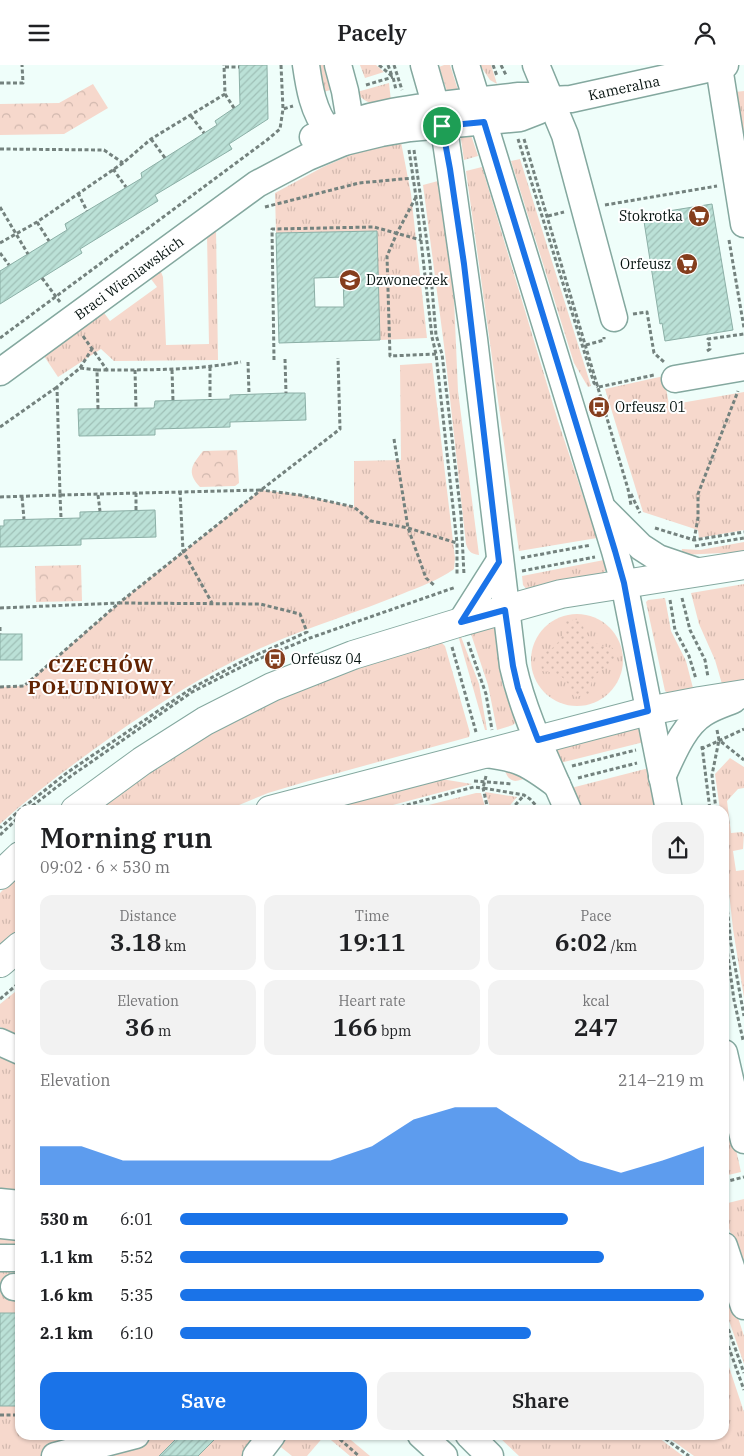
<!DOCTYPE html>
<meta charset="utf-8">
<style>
:root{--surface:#fff;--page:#f2f2f2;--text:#202124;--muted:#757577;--accent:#1a73e8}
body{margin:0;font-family:"IBM Plex Serif",serif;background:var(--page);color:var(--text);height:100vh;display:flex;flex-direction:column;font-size:19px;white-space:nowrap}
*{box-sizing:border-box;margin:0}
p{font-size:16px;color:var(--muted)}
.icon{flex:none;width:28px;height:28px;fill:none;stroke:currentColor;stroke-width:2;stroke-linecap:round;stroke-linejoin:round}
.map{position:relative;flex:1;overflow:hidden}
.drawer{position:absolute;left:15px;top:740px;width:714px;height:635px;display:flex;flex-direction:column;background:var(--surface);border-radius:15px;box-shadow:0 1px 4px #0004}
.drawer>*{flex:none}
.pin{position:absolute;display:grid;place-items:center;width:42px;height:42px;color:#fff;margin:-21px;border:2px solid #fff;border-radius:50%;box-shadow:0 1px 5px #0007}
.round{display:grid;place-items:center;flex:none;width:52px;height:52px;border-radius:15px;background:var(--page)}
.headline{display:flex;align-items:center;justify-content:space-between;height:85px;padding:0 25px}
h1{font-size:28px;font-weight:600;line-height:38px}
.figures{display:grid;grid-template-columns:repeat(3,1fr);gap:8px;height:85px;padding:5px 25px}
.figures div{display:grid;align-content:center;border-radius:12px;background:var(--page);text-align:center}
.figures b{font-size:25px;font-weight:600}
.figures small{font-size:14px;font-weight:400}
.figures p{font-size:14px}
.chart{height:140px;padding:10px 25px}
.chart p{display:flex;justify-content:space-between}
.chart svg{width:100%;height:90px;margin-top:5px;fill:var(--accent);opacity:.7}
.button{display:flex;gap:10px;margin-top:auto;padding:10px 25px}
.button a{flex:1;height:58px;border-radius:15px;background:var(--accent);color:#fff;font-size:20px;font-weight:600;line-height:58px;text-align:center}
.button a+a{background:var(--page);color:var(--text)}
ul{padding:0 25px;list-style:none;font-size:16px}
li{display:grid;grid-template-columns:80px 60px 1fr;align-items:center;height:38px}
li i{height:12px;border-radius:6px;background:var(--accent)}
header{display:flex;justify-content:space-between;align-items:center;height:65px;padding:0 25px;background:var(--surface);font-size:22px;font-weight:600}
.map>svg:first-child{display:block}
</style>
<header><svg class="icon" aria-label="menu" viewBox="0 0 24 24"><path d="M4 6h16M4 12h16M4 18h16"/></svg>Pacely<svg class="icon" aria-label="person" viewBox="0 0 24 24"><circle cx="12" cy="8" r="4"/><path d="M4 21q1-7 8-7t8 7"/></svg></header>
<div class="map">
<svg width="744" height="1391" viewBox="0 0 744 1391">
<defs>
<pattern id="grass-tufts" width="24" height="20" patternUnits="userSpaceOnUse" patternTransform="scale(1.25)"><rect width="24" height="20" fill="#f6d8cc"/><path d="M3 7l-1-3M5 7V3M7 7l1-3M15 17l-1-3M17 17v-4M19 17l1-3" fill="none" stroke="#d1b8ae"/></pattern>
<pattern id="park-crowns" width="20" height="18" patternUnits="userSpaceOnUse" patternTransform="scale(1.25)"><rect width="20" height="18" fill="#f6d8cc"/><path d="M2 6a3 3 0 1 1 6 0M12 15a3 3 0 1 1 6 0" fill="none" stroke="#d1b8ae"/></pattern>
<pattern id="garden-dots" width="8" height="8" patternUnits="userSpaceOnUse" patternTransform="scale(1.25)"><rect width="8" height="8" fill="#f6d8cc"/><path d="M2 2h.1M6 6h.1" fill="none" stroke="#d1b8ae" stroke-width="1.8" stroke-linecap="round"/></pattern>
<pattern id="building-hatch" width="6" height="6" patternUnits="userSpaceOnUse" patternTransform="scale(1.25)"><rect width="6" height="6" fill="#bbe1d7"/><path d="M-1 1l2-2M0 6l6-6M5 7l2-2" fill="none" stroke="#9fc0b7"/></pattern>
</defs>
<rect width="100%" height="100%" fill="#effefa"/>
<g fill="url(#grass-tufts)">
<polygon points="313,0 330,0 334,24 316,29"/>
<polygon points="360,0 376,0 384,7 365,13"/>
<polygon points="444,0 450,0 458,25 448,29 439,2"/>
<polygon points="480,0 491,0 497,19 490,15"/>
<path d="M389,18L391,36C378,39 365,41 357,27Z"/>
<polygon points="744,26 744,86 735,27"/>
<polygon points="471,70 478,91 464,95 461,74 462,71"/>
<polygon points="401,77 411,129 427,273 380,275 377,166 276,168 275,128 323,102 362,85"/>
<polygon points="520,94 591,321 588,322 574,298 511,96"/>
<polygon points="482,102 558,356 597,473 519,486 466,106"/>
<path d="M438,116L454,234L458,326L479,490C471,489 468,486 466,479L445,288L423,120Z"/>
<polygon points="216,163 218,295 114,296 101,284 58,312 42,288 102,245 110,256 157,222 151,214 153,207 156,205 161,207 163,212 166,280 209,279 207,169"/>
<path d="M432,298L455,493L454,504C439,515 419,522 402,529C358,547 312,561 268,580C212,604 160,638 111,672C72,700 35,727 0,759V622L24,621L119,538L261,425L300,430L354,442V396L401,395L400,300Z"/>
<polygon points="664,311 669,340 744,327 744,465 699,473 698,465 643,447 605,324"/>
<polygon points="744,477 744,487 681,490 682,484 700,485"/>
<polygon points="604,495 606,504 603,509 527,525 523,520 522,511"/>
<polygon points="744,519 744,615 722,619 715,595 699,559 691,528"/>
<polygon points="665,533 671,566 686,596 693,623 668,628 665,626 646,537 648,535"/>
<circle cx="577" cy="595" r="46"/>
<polygon points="493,561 495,564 502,618 516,657 513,660 497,665 488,620 470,566"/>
<polygon points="460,569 479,619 487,665 485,665 458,570"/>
<polygon points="439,575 445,581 470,668 469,672 305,717 268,728 227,745 93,745 193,678 311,616"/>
<polygon points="637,662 641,665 644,677 560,698 555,685 556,683"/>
<polygon points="730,693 744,702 744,723 738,724 727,736 731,768 742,767 744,769 743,784 733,786 736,806 744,805 744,933 733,864 724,781 724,745 720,745 715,709"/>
<path d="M503,700L531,711C514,718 509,720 503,700Z"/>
<polygon points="649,703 659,745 581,745 571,723"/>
<polygon points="435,713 472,719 374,745 313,745"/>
<polygon points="485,727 517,732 506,745 491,745"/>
<polygon points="476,728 481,728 486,745 409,745"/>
<polygon points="20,807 20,867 0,884 0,828"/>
<polygon points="20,923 20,971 0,962 0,939"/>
<polygon points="0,988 20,998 20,1123 2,1129 0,1129"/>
<polygon points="724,1030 741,1107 724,1111"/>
<polygon points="744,1134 744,1209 724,1148 724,1139"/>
<polygon points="0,1172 20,1174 20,1370 261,1370 246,1391 0,1391"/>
<polygon points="724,1210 744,1271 744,1299 724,1241"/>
<polygon points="724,1287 744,1347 744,1391 694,1391 665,1370 724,1370"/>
<polygon points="283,1370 325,1370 307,1391 292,1391 277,1379"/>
<polygon points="325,1370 345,1370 370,1391 350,1391"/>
<polygon points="497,1370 655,1370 683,1391 519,1391"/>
</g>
<g fill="url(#park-crowns)">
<polygon points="93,19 108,43 64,69 0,70 0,39 59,38"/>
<path d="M237,385L239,418L235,421L200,422C186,407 192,400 203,386Z"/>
<polygon points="81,500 82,536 36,537 35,501"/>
</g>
<path fill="url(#garden-dots)" d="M581,554C585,573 595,581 613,583L615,599C599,604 590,611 590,629L574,632C568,614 561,608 542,606L539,590C557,583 563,574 566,556Z"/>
<g fill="url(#building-hatch)" stroke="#8bafa6" fill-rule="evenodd">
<polygon points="239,0 267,0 268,54 229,79 232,84 155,130 158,136 80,184 82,188 0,239 0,206 67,165 65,159 142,113 141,108 217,60 215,56 240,39"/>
<polygon points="712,139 733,265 665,276 662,258 660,259 643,150"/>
<path d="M377,166L380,275L279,278L276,168ZM343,212L344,242H315L314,213Z"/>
<polygon points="286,328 305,328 306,355 230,357 230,362 155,364 155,370 79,371 78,344 154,343 155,336 230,334 230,330"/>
<polygon points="155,445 156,472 81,474 81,480 0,482 0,461 4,461 4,455 80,453 80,447"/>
<rect x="0" y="569" width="22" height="26"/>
<rect x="0" y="1248" width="20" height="93"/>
<polygon points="180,1370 219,1370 198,1391 159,1391"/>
</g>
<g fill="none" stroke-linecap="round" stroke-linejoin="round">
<g stroke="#84a89f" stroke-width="29">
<g id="minor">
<path d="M306,0C309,21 313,47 328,65C332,69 339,73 344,77L350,56L345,26L338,0"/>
<path d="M424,0L446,77L450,104L474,274L513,601C524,651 548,698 568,745"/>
<polyline points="466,0 615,486 624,518 669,745"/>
<polyline points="536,0 565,70 614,253"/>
<polyline points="719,2 744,159"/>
<path d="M313,72C379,41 448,40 519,31H536L550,35L571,34L725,0"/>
<polyline points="0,307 257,119 308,92 344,77 381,68 410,63 520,53 538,46 550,35"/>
<polyline points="675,314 744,302"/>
<polyline points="605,446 641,482 658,493 699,507"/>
<polyline points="461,557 499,497"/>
<path d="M483,689C518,692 529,699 557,720"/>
<path d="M662,712C672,691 683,661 704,648C713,642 723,639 733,635"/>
<polyline points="0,977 20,986"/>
<polyline points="724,988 744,1075"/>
<polyline points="0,1137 20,1139"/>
<polyline points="0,1160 20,1162"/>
<polyline points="724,1181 744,1241"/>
<polyline points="0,1193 20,1193"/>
<polyline points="14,1222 20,1223"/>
<polyline points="421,1370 444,1391"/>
<polyline points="469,1370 490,1391"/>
<polyline points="55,1391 136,1370"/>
<polyline points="256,1391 272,1370"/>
</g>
</g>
<g stroke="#84a89f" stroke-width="30">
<g id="major">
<polyline points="75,745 142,696 205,656 272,622 353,590 461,557 561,529 744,500"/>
<polyline points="270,745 648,646 700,636 744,629"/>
<polyline points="0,810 20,791"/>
<polyline points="0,898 20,881"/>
</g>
</g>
<g stroke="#74827e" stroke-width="3" stroke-dasharray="4 2.5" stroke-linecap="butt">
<polyline points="281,0 283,44"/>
<polyline points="379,0 393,12 396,25"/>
<polyline points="388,0 392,11"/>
<polyline points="394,0 402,25"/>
<polyline points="493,0 497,11"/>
<polyline points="501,0 506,10"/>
<polyline points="225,2 239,2"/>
<polyline points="0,18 23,18 22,0"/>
<polyline points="366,20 393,12"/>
<polyline points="225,29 234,43"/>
<polyline points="191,51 204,68"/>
<polyline points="151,74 165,93"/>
<polyline points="518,74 594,318 598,322"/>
<polyline points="524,74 628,424 631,440"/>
<polyline points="0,84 104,85 123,98"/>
<polyline points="409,85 416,132 432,272 436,289 457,478 457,510"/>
<polyline points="414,85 430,199 436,270 442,289 461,450 464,510"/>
<polyline points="113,104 126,122"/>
<polyline points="78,128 87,146"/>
<polyline points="416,132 397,168 387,191 390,291 436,289"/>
<polyline points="605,140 717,121"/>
<polyline points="0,142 28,189"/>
<polyline points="265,142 359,118 413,113"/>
<polyline points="548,151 564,147"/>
<polyline points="37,157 49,176"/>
<polyline points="729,175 744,263"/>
<polyline points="0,178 37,157 123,98 151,74 225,29 224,0"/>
<polyline points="0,188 9,200"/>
<polyline points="42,213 60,237"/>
<polyline points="633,249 647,247 654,288 664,297"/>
<path d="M83,271L107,305C152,305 196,305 241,297"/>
<polyline points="0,273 267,75 280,64 283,44 293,41"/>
<polyline points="586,280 604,275 604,272"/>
<polyline points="707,286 710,284 708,274 744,269"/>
<polyline points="285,294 286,328"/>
<polyline points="274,295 272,164 374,162 421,175"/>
<polyline points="248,297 249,329"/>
<polyline points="210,302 210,335"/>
<polyline points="80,303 92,284"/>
<polyline points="97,305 80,303 57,322 60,430 261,425 340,364 338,293"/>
<polyline points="135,305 136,343"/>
<polyline points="172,305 173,336"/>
<polyline points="599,322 654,310"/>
<polyline points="98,344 97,305 107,305"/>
<polyline points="0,362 57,322"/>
<polyline points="394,374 408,463 426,513 435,521"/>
<polyline points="180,426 183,486 212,538"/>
<polyline points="136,428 136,445"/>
<polyline points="631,429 640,448"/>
<polyline points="98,430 100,446"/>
<polyline points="0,432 60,430 61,453"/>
<polyline points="22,432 24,454"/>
<polyline points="655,463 694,475 744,467"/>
<polyline points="694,475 698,453 698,429 738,326"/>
<polyline points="695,481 744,473"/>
<polyline points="521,493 591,480"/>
<polyline points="522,506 595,492"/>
<polyline points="682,533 690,565 705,595 708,612"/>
<polyline points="670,535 675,565 689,591 696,614"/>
<polyline points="0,543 119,538 261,425 300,430 354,442 371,456 408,463 457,478"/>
<polyline points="0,562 0,569"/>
<polyline points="468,577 486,629 492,665"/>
<polyline points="452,582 476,667"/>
<polyline points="0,622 24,621 119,538 260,539 300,549 307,567 241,597 192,623 68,707 20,745 0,763"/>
<polyline points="717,665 719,675 744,695"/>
<polyline points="702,681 710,745"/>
<polyline points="701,684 744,664"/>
<polyline points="572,701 636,685"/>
<polyline points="486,711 483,723 524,730 530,734 540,745"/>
<polyline points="578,713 637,698"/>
<polyline points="474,716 512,719"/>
<polyline points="27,745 71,711 192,627 249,598 310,573 456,522"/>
<polyline points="388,745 474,722 483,723 488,745"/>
<polyline points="511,745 524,730"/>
<polyline points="716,745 712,710 719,675"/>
<polyline points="0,770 20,751"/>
<polyline points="724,813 731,879 744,951"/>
<polyline points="724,862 734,935 743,975"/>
<polyline points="0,934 20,917"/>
<polyline points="724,1117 744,1112"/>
<polyline points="724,1252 744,1308"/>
<polyline points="724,1269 744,1325"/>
<polyline points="0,1350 20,1350"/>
<polyline points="335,1370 359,1391"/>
<polyline points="660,1370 689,1391"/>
</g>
<use href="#minor" stroke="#fff" stroke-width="26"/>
<use href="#major" stroke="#fff" stroke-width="28"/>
</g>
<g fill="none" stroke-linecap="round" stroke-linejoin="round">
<g stroke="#fff" stroke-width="10">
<polygon id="route" points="484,57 615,486 624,518 648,646 538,675 518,623 513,601 505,545 461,557 499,497 464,199 450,104 442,61"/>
</g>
<use href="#route" stroke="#1a73e8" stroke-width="6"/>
</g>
<defs>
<g id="supermarket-disc" transform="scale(1.125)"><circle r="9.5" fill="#853e1d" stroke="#fff"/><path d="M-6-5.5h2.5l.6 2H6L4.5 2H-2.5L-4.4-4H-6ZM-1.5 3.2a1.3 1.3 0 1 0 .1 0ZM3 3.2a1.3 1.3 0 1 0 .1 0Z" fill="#fff"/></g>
<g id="school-disc" transform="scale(1.125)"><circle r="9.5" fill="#853e1d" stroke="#fff"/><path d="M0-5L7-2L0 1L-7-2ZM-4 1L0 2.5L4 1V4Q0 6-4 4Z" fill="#fff"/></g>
<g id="bus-disc" transform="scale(1.125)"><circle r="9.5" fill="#853e1d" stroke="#fff"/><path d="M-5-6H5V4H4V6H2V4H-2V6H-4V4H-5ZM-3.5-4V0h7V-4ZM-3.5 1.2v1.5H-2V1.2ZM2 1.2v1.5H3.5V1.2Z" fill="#fff"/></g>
</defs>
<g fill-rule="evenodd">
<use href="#supermarket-disc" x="699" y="151"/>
<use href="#supermarket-disc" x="687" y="199"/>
<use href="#school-disc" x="350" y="215"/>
<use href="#bus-disc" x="599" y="342"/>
<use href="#bus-disc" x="275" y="594"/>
</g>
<g text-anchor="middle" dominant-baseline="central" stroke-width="4" stroke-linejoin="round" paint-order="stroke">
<g font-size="14" fill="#05120f" stroke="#fff">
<text transform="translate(624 23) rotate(-12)">Kameralna</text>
<text transform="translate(129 213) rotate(-36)">Braci Wieniawskich</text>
</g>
<g font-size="14" fill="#05120f" stroke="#fff" text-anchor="start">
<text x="683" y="151" text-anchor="end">Stokrotka</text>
<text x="671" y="199" text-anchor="end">Orfeusz</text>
<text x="366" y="215">Dzwoneczek</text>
<text x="615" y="342">Orfeusz 01</text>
<text x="291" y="594">Orfeusz 04</text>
</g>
<g font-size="19" font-weight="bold" letter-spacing="1" fill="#622302" stroke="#fff">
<text x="101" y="600">CZECHÓW<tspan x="101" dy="22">POŁUDNIOWY</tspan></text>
</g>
</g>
</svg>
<div class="pin" style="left:442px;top:61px;background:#1e9e55"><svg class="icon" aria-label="arrive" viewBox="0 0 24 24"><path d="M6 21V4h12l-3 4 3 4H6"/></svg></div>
<section class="drawer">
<div class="headline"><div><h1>Morning run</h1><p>09:02 · 6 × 530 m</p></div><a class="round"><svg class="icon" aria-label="share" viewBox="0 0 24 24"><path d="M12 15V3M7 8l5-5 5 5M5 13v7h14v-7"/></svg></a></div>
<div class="figures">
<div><p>Distance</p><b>3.18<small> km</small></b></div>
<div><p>Time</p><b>19:11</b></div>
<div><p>Pace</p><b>6:02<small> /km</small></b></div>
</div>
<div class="figures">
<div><p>Elevation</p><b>36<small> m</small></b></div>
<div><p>Heart rate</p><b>166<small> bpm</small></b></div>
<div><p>kcal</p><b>247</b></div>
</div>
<div class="chart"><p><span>Elevation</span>214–219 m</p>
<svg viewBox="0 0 160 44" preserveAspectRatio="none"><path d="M0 44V25L10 25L20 32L30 32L40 32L50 32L60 32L70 32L80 25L90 12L100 6L110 6L120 19L130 32L140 38L150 32L160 25V44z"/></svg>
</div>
<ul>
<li><b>530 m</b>6:01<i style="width:74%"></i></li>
<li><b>1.1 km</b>5:52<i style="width:81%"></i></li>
<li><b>1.6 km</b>5:35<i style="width:100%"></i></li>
<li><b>2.1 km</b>6:10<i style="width:67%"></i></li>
</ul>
<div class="button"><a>Save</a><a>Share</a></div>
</section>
</div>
